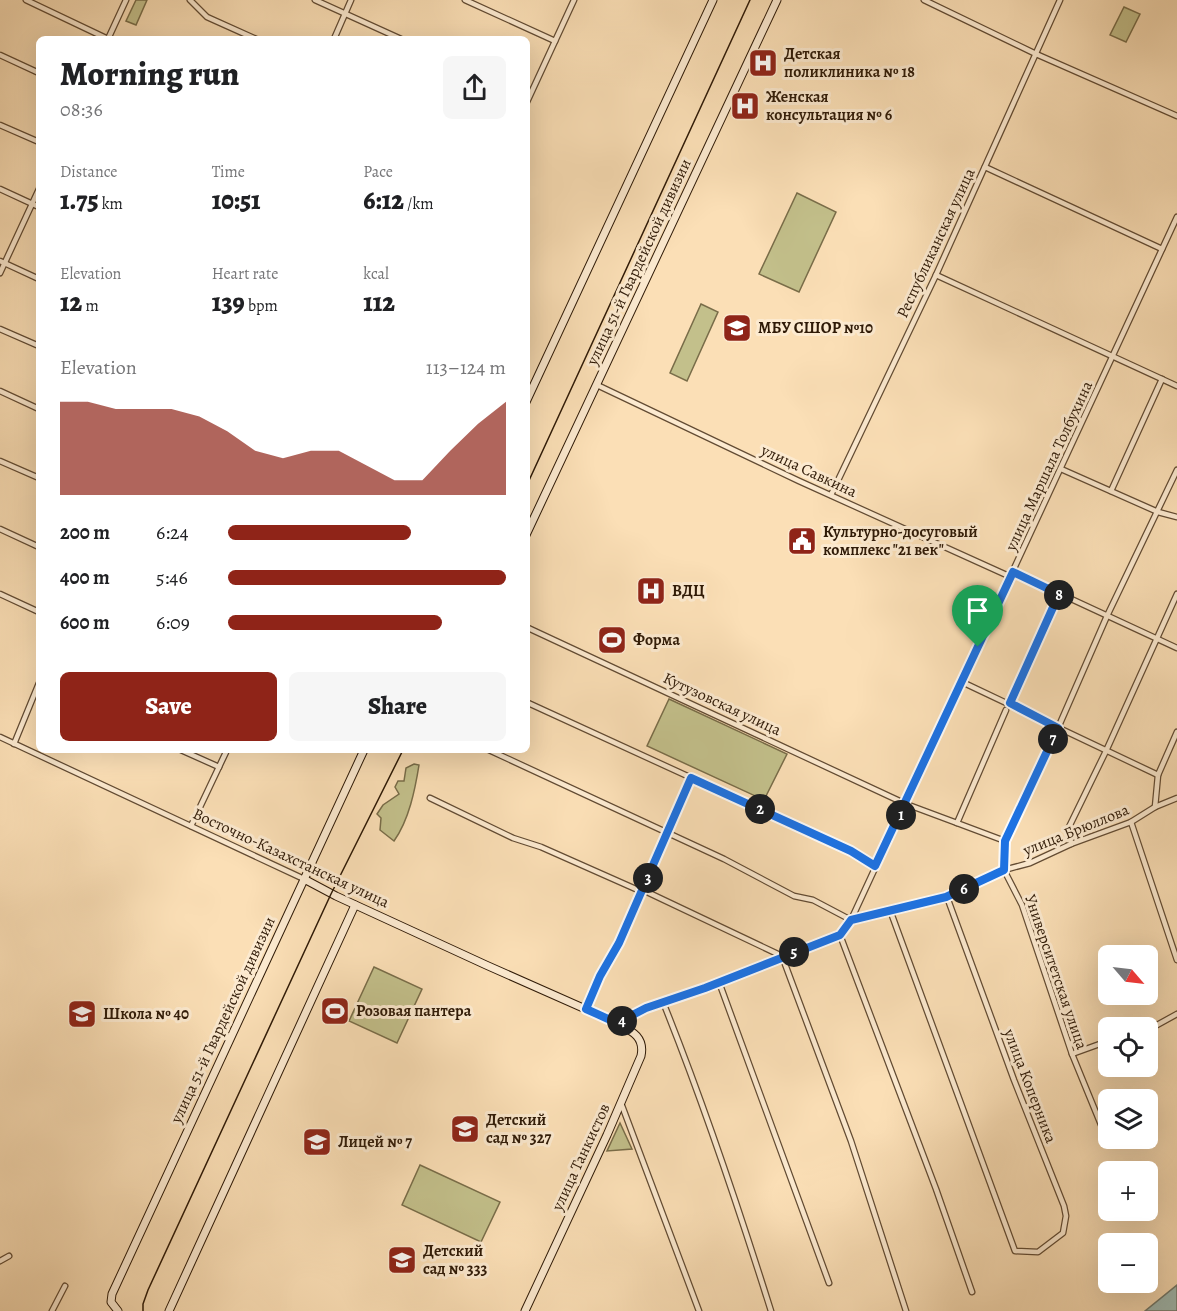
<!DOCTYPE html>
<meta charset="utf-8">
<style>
:root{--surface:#fff;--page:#f6f6f6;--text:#202124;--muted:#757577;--accent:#8f2418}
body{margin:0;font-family:Alegreya,serif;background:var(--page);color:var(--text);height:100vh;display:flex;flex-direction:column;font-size:22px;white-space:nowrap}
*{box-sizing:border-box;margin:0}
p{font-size:20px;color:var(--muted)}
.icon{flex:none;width:33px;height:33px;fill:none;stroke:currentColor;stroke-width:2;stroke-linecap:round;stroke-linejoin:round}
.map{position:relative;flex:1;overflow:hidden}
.side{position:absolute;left:36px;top:36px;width:494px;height:717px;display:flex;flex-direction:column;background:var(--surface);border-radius:9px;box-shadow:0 6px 24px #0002}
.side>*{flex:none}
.needle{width:39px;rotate:118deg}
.fabs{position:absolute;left:1098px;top:945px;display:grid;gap:12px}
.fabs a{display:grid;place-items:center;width:60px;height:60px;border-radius:9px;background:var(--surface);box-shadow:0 6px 24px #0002;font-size:30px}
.pin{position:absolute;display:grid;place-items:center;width:51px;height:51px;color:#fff;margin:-62px -26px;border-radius:50% 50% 50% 0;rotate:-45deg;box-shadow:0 0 6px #0007}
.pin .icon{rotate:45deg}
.km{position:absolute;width:30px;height:30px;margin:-15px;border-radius:50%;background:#222;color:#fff;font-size:16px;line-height:30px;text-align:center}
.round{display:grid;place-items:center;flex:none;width:63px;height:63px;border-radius:9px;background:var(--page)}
.head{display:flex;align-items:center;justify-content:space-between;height:102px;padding:0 24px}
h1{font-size:33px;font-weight:800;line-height:45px}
.figures{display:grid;grid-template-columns:repeat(3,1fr);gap:9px;height:102px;padding:6px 24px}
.figures div{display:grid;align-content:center}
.figures b{font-size:26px;font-weight:800}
.figures small{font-size:16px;font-weight:400}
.figures p{font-size:16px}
.chart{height:168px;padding:12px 24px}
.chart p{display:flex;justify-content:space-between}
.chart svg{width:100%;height:108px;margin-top:6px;fill:var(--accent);opacity:.7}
.primary-button{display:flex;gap:12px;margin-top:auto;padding:12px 24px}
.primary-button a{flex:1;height:69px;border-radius:9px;background:var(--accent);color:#fff;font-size:24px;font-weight:800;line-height:69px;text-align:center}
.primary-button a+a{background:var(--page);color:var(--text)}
ul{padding:0 24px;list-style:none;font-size:20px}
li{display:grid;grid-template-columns:96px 72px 1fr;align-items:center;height:45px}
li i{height:15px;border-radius:8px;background:var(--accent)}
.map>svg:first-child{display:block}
</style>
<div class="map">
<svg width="1177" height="1311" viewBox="0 0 1177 1311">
<rect width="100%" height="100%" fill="#fbdfb6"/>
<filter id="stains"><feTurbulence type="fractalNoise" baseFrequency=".00333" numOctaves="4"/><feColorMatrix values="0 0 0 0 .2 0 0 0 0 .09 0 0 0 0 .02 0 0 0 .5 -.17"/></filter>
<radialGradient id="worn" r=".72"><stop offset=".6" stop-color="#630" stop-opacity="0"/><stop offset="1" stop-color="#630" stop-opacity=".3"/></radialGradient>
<g fill="#c3c08b" stroke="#796d49" stroke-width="1.5">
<polygon points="136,0 147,0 136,25 126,21"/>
<polygon points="1124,7 1140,14 1126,42 1110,35"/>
<polygon points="797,193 836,212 799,292 759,274"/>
<polygon points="701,304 718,312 687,381 670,373"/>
<polygon points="669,699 787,754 764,800 647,746"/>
<path d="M414,764L419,765C415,790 409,820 394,841L380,830L381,818L377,814L383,805L399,794L395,787L398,781H404L406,768Z"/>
<polygon points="374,967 422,989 397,1043 349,1021"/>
<polygon points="620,1123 632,1149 607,1151"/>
<polygon points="420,1165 500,1202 481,1242 402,1205"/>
</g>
<polygon fill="#a0bcb5" stroke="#737b6f" stroke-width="1.5" points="1177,1285 1177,1311 1145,1311"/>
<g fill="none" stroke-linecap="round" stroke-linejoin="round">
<g stroke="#624b33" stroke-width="7">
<g id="street">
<polyline points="26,0 108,39"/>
<polyline points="190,0 207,17 256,39"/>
<polyline points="315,0 401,39"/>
<polyline points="465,0 555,41"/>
<polyline points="924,0 1036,54 1177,116"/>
<polyline points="108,39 126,0"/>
<polyline points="334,39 351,0"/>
<polyline points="0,55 39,73"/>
<polyline points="526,104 574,0"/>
<polyline points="0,125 39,142"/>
<polyline points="985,167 1162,249"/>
<polyline points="0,189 39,207"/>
<polyline points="0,261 39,279"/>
<polyline points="0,273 39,189"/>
<polyline points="936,275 1177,386"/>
<polyline points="0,329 39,346"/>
<polyline points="597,385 799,481 1011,577"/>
<polyline points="0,391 39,409"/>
<polyline points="0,461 39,478"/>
<polyline points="1061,469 1158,512 1177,517"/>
<polyline points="1111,491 1162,379"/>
<polyline points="831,495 936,275 1060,0"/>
<polyline points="0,529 39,547"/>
<polyline points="1013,572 1177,648"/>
<polyline points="0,594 39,612"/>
<polyline points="526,627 906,804 957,823"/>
<polyline points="962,682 1158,775"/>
<polyline points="526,702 851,851 875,866"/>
<polyline points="1009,703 1059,594"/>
<polyline points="1006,710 957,823 1005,841 1004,870 1022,905 1072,1054 1106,1137"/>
<polyline points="0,737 304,879"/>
<polyline points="14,744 39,683"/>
<polyline points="181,750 219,767"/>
<polyline points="489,750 724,859 794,896 813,900 851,920"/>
<polyline points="430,798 513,838 541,847 638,890 647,892 782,956 851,1141 906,1311"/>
<polyline points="1155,807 1158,775 1177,732"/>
<polyline points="1131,822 1177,960"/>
<polyline points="191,826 227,750"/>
<polyline points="1005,841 1058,728 1107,616 1177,470"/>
<polyline points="1071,844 1069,827 1106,751 1177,594"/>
<polyline points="890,910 1015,1251 1038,1252 1063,1233 1066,1216 1064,1206 1014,1080 947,897"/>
<polyline points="851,920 947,897 1004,870 1030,863 1071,844 1131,822 1155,807 1177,798"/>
<polyline points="840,935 936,1189 972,1292"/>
<polyline points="719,982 829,1283"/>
<path d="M663,1002C704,1104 738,1206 771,1311"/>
<polyline points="586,1009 600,976 619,943 691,778"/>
<polyline points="617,1023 646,1008 705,988 840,935 851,920 1177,217"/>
<polyline points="1148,1030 1177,1014"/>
<polyline points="1072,1054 1108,1041"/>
<polyline points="621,1103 699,1311"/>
<polyline points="0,1261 9,1256"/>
<polyline points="52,1311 65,1286"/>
</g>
</g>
<g stroke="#2f1a07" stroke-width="9">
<g id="secondary">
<polyline points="526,402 713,0"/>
<polyline points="526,535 777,0"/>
<path d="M304,879L336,896L486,965L617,1023C632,1031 645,1037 641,1056L607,1135L525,1311"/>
<polyline points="118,1311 111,1302 112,1294 364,750"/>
<polyline points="169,1311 355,905"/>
</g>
</g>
<use href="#street" stroke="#fcead0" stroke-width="4.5"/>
<use href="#secondary" stroke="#fcead0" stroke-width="7"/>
<g stroke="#2f1a07" stroke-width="1.5">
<polyline points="526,487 750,0"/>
<polyline points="143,1311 143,1304 148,1290 331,894 403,750"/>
</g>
</g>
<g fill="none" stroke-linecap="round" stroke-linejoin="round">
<g stroke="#fff" stroke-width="12">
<polygon id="route" points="1013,572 1059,594 1010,703 1058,728 1005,841 1004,870 946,897 851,920 840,935 705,988 646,1008 617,1023 586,1009 600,976 619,943 691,778 851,851 875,866"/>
</g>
<use href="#route" stroke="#1a73e8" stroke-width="8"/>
</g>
<defs>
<g id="hospital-square" transform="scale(1.5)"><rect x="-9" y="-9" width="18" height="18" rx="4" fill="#8f2418" stroke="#fcead0"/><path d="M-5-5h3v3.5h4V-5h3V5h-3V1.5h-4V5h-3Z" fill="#fff"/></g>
<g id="school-square" transform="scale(1.5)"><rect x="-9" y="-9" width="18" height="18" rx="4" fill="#8f2418" stroke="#fcead0"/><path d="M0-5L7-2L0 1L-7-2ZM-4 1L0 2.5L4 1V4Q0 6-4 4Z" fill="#fff"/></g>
<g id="civic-square" transform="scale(1.5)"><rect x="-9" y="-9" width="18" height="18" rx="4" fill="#8f2418" stroke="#fcead0"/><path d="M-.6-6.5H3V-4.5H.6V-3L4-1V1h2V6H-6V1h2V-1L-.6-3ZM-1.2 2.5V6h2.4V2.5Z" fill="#fff"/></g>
<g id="stadium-square" transform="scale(1.5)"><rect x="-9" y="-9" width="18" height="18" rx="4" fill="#8f2418" stroke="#fcead0"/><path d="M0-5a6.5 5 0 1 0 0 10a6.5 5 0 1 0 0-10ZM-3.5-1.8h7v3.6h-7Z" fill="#fff"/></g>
</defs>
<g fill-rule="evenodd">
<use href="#hospital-square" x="763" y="63"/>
<use href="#hospital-square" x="745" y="106"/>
<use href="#school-square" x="737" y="328"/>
<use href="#civic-square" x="802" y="541"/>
<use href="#hospital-square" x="651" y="591"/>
<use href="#stadium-square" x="612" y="640"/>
<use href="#stadium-square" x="335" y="1011"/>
<use href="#school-square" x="82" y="1014"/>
<use href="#school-square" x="465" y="1129"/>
<use href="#school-square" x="317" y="1142"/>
<use href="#school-square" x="402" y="1260"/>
</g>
<g text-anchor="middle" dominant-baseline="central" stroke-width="6" stroke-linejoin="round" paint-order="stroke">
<g font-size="16" font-weight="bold" fill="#2f1a07" stroke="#fcead0" text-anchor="start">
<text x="784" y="54">Детская<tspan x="784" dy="18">поликлиника № 18</tspan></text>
<text x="766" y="97">Женская<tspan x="766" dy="18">консультация № 6</tspan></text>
<text x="758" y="328">МБУ СШОР №10</text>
<text x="823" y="532">Культурно-досуговый<tspan x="823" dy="18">комплекс "21 век"</tspan></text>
<text x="672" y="591">ВДЦ</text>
<text x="633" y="640">Форма</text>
<text x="356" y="1011">Розовая пантера</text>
<text x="103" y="1014">Школа № 40</text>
<text x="486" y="1120">Детский<tspan x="486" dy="18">сад № 327</tspan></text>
<text x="338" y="1142">Лицей № 7</text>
<text x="423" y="1251">Детский<tspan x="423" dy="18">сад № 333</tspan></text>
</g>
<g font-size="16" fill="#2f1a07" stroke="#fcead0">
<text transform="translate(936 243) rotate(-65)">Республиканская улица</text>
<text transform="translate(639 262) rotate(-65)">улица 51-й Гвардейской дивизии</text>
<text transform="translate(1049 466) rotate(-65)">улица Маршала Толбухина</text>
<text transform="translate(809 471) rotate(25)">улица Савкина</text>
<text transform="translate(722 704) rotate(25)">Кутузовская улица</text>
<text transform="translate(1076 830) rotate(-22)">улица Брюллова</text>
<text transform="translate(291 858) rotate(25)">Восточно-Казахстанская улица</text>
<text transform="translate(1056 972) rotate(71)">Университетская улица</text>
<text transform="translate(223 1020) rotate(-65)">улица 51-й Гвардейской дивизии</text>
<text transform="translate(1030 1086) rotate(69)">улица Коперника</text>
<text transform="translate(581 1157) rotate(-65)">улица Танкистов</text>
</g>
</g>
<rect width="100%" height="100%" filter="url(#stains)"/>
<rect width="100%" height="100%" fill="url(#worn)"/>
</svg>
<div class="fabs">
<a><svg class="needle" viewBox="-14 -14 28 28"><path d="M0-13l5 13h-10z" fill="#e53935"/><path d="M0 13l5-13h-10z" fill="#757577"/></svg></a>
<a><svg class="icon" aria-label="locate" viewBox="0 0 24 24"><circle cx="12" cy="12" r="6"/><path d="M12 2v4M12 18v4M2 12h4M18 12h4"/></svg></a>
<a><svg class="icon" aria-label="layers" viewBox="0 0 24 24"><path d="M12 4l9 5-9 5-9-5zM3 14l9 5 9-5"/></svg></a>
<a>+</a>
<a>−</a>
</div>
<div class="pin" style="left:978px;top:647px;background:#1e9e55"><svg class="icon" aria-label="arrive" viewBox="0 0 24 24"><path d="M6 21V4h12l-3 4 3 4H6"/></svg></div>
<b class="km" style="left:901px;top:815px">1</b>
<b class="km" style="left:760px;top:809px">2</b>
<b class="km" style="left:648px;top:878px">3</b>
<b class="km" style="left:622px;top:1021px">4</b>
<b class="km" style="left:794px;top:952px">5</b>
<b class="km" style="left:964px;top:889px">6</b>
<b class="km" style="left:1053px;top:739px">7</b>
<b class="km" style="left:1059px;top:595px">8</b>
<section class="side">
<div class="head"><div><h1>Morning run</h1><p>08:36</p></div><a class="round"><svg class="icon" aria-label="share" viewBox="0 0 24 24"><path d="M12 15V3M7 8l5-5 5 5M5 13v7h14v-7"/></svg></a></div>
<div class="figures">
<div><p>Distance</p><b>1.75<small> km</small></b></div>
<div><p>Time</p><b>10:51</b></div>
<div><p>Pace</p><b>6:12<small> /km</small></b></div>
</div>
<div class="figures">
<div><p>Elevation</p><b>12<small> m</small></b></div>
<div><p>Heart rate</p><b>139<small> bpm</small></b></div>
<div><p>kcal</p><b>112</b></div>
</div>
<div class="chart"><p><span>Elevation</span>113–124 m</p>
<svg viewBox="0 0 160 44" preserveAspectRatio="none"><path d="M0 44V6L10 6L20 9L30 9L40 9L50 12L60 18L70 26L80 29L90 26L100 26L110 32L120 38L130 38L140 26L150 15L160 6V44z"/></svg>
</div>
<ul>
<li><b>200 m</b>6:24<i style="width:66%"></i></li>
<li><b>400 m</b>5:46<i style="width:100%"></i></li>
<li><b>600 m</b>6:09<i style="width:77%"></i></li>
</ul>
<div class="primary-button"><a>Save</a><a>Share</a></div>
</section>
</div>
